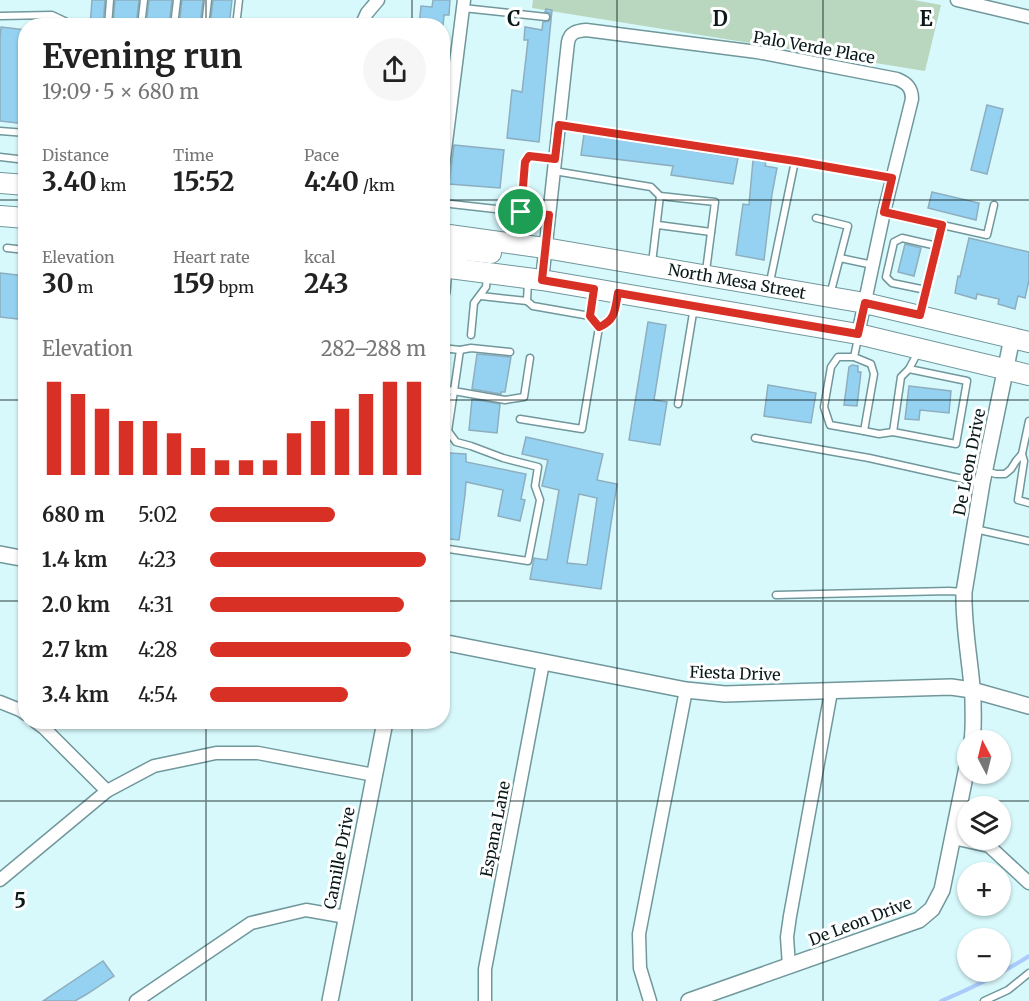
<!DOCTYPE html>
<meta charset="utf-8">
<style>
:root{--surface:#fff;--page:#f6f6f6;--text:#222;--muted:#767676;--accent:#d93025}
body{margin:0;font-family:Merriweather,serif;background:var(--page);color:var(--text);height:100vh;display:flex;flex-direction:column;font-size:22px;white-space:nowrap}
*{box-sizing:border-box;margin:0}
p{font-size:20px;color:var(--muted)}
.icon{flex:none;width:33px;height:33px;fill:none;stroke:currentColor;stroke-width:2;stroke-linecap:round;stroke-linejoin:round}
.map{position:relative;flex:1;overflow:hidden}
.drawer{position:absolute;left:18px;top:18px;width:432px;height:711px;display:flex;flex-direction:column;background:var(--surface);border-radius:24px;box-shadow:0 2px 4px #0004}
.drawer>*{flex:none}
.needle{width:39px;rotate:353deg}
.tools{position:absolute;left:957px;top:730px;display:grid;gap:12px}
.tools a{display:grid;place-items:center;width:54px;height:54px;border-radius:50%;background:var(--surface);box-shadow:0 2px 4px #0004;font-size:30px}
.pin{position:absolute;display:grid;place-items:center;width:51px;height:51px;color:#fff;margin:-26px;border:3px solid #fff;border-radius:50%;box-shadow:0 2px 6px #0007}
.round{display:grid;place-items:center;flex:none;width:63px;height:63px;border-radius:32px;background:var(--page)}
.overview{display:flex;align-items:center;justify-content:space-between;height:102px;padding:0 24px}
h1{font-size:33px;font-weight:700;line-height:45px}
.metrics{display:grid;grid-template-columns:repeat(3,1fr);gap:9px;height:102px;padding:6px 24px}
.metrics div{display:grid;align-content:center}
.metrics b{font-size:26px;font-weight:700}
.metrics small{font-size:16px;font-weight:400}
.metrics p{font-size:16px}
.chart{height:168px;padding:12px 24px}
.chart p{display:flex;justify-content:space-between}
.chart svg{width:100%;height:108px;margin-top:6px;stroke:var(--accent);stroke-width:6}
ul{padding:0 24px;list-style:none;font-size:20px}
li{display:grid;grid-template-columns:96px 72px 1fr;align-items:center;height:45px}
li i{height:15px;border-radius:8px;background:var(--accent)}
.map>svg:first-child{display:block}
</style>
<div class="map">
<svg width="1029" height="1001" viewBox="0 0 1029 1001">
<rect width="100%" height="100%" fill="#d8f9fc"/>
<polygon fill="#b9d7be" points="533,0 914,0 941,5 925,71 532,8"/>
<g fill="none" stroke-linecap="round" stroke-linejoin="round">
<path stroke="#abccfb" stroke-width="4" d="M941,1001C972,988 1001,974 1029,956"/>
</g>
<g fill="#95d2f1" stroke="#8daebf" stroke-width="1.5" fill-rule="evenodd">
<polygon points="92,0 105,0 103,26 90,26"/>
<polygon points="115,0 139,0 136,26 113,26"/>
<polygon points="149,0 172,0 169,26 146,26"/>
<polygon points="182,0 203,0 200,26 179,26"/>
<polygon points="213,0 232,0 229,26 210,26"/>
<polygon points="433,0 450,0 449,15 444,15 443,26 419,26 421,6 432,7"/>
<polygon points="546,9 552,10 539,142 507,138 512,90 522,92 528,40 524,40 525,27 542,30 543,22 549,21 551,18 550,13 545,12"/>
<polygon points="1,27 26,30 26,124 0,121 0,39"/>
<polygon points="987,105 1003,109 987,174 971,170"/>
<polygon points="584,134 738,158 733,184 671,175 673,166 581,155"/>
<polygon points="454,145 504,150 500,188 449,184"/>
<polygon points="753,160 766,162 765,166 777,168 772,194 764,260 736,255 743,204 749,205"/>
<polygon points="932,192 979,203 976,220 928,208"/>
<polygon points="969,238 1029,252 1029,280 1025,298 1018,296 1015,309 998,304 999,299 977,294 976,299 955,293 958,276 960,277"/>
<polygon points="905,244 921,248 914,276 898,272"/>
<polygon points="0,273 26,276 26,320 0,317"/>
<polygon points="648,322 666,325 654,400 667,402 660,445 629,440"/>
<polygon points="477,354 511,357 505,392 501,392 501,394 472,389"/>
<polygon points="852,365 858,366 858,372 861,372 857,406 844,405 849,367"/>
<polygon points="768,385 816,393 811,423 764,416"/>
<polygon points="909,386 951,391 949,413 920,410 919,420 905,419"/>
<polygon points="472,399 500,404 497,433 469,430"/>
<path d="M526,437L603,454L597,480L617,484L601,589L530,579L534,558L547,560L559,490L542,486L548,460L522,454ZM579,494L597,498L587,565L567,563Z"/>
<polygon points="449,453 466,454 466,462 526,474 521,499 525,500 520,521 498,516 503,490 466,482 465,495 459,540 442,538 446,497 448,498"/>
<polygon points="103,961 114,976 87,994 75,1001 43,1001"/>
</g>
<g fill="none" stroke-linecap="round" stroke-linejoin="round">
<g stroke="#70979b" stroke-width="9">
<g id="service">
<polyline points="463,8 546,17"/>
<polyline points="0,16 52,15 71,24 72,26"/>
<polyline points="108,26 110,0"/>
<polyline points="141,26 144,0"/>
<polyline points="174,26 177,0"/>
<polyline points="205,26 208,0"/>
<polyline points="236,26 239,0"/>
<polyline points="559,125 795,161 892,178"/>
<polyline points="0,131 26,133"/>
<polyline points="0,157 26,160"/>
<polyline points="554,171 651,187 660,196 715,202 706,271"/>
<polyline points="442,203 549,215"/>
<polyline points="521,211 525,162 529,156 555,159"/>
<polyline points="884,212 987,235 994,205"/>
<polyline points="816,218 848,226 830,295"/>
<polyline points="658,225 711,232"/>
<polyline points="7,248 26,250"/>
<polyline points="840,258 873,265"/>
<polyline points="652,263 660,196"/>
<polyline points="528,280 527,301 533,306 590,316"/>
<polyline points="770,282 795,161"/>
<polyline points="926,290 892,283 886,277 894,242 902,238 937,246"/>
<path d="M593,293L590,316L599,327C614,321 615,312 618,296"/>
<polyline points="481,296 527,301"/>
<polyline points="920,315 942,225"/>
<polyline points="471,335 474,303 486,287 487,277"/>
<polyline points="442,348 460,350 471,348 510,352"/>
<polygon points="838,357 854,357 871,364 874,374 864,431 830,425 824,407 831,367"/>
<polyline points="854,357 858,338"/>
<polyline points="442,389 505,400 524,397 530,358"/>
<polyline points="678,404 694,307"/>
<polyline points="520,419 582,429 599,327"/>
<polyline points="442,430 448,431 456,442 471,446 503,458 538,467 535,486 540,500 528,561 442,548"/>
<polyline points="448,431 460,350"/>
<polyline points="864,431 879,434 893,432 956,444 967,381 909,369 918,352"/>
<polyline points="893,432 901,377 909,369"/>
<polyline points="755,438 869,458 981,483"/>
<polyline points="1022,454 1024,461 1018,500 1029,503"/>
<polyline points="985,471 996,474 1005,474 1011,469 1016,461 1022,454 1029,421"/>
<polyline points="975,529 1029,541"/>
<polyline points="776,595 949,591 964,592"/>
<polyline points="984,1001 1008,990 1029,973"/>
</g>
</g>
<g stroke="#70979b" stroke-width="15">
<g id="minor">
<polyline points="957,0 1029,17"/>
<polyline points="361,26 367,13 378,0"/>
<polyline points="442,174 464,0"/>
<path d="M542,280L568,42C570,32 577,31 586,30L757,52L897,79C907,83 912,88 912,99L884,212L858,334"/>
<polyline points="0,702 20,710 26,714"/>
<polyline points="36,722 44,728 107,791"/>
<polyline points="953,838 989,846 1029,883"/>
<polyline points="0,880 107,791 154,766 216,753 258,753 374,775"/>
<polyline points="789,966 787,937 790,916 831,692"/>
<polyline points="136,1001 251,923 306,910 346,917"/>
<polyline points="485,1001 485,969 543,663"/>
<polyline points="650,1001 640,968 639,934 686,690"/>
</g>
</g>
<g stroke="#70979b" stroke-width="18">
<g id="tertiary">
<polyline points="442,292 444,267"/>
<polyline points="0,554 26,559"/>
<polyline points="442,642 686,690 725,694 951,687 972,690 1029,706"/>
<path d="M972,741C974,727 973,714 973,699C971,664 963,628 964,592L982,483L1012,338"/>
<polyline points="330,1001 385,722"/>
<polyline points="689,1001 919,920 932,909 942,890 968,762"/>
</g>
</g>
<g stroke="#70979b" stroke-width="22">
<g id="primary">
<polyline points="0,183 26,185"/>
<polyline points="0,216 26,218"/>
<polyline points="442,234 545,248 865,303 1029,342"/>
<polyline points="442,267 542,280 858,334 1029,375"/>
<polyline points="444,267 452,255 465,250 491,253"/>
</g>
</g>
<use href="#service" stroke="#fff" stroke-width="6"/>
<use href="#minor" stroke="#fff" stroke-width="12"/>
<use href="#tertiary" stroke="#fff" stroke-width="15"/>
<use href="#primary" stroke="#fff" stroke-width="20"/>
</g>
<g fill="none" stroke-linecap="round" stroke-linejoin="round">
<g stroke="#fff" stroke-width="12">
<path id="route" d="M559,125L795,161L892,178L884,212L942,225L920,315L865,303L858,334L618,293C615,309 616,320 599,327L590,316L594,289L542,280L549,215L521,212L525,162L529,156L555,159Z"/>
</g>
<use href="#route" stroke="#d93025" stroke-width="8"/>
</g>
<path fill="none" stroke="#09191a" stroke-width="1.5" stroke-opacity="0.55" d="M206,0V26M412,0V26M617,0V1001M823,0V1001M0,200H26M442,200H1029M0,400H26M442,400H1029M0,601H26M442,601H1029M206,722V1001M412,722V1001M0,801H1029"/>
<g text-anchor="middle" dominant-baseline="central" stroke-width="6" stroke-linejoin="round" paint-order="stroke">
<g font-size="16" fill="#09191a" stroke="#fff">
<text transform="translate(814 47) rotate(10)">Palo Verde Place</text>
<text transform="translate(737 281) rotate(10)">North Mesa Street</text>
<text transform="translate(969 462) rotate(-79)">De Leon Drive</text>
<text transform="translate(735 673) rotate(2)">Fiesta Drive</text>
<text transform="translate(495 829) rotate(-79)">Espana Lane</text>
<text transform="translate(339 858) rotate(-79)">Camille Drive</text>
<text transform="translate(860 921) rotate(-21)">De Leon Drive</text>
</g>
</g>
<g font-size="20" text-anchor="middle" font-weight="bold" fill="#09191a" stroke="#fff" stroke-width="6" stroke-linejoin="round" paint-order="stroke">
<text x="514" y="26">C</text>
<text x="720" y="26">D</text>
<text x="926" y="26">E</text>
<text x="20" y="908">5</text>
</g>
</svg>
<div class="tools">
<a><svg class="needle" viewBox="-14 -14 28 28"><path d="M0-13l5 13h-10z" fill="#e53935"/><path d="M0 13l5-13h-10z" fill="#767676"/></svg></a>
<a><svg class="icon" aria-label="layers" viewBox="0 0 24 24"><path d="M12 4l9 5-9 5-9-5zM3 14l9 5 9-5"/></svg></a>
<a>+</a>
<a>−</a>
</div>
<div class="pin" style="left:521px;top:212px;background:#1e9e55"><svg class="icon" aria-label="arrive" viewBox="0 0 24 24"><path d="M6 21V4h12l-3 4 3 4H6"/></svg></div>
<section class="drawer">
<div class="overview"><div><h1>Evening run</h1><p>19:09 · 5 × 680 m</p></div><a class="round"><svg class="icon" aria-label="share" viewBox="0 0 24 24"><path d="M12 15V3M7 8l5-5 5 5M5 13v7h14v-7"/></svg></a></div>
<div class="metrics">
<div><p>Distance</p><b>3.40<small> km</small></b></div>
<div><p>Time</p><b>15:52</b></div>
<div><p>Pace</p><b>4:40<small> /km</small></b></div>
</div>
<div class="metrics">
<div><p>Elevation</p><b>30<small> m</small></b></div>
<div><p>Heart rate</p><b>159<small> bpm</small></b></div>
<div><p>kcal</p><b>243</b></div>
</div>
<div class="chart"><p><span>Elevation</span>282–288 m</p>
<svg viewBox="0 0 160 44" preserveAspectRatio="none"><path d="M5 44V6M15 44V11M25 44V17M35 44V22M45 44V22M55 44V27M65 44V33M75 44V38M85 44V38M95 44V38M105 44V27M115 44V22M125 44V17M135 44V11M145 44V6M155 44V6"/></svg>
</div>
<ul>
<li><b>680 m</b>5:02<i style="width:58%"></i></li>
<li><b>1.4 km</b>4:23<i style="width:100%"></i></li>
<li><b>2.0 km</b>4:31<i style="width:90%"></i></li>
<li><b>2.7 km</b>4:28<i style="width:93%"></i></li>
<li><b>3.4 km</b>4:54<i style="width:64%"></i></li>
</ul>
</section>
</div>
